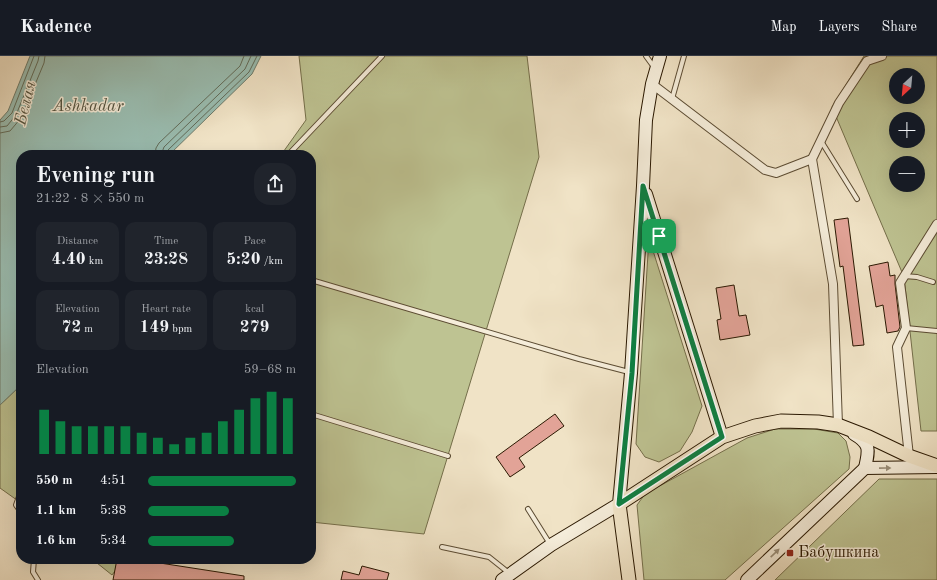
<!DOCTYPE html>
<meta charset="utf-8">
<style>
:root{--surface:#171b24;--page:#20242c;--text:#f1f3f6;--muted:#9ea1a6;--line:#363941;--accent:#0b8043}
body{margin:0;font-family:"Old Standard TT",serif;background:var(--page);color:var(--text);height:100vh;display:flex;flex-direction:column;font-size:15px;white-space:nowrap}
*{box-sizing:border-box;margin:0}
p{font-size:13px;color:var(--muted)}
.icon{flex:none;width:22px;height:22px;fill:none;stroke:currentColor;stroke-width:2;stroke-linecap:round;stroke-linejoin:round}
.map{position:relative;flex:1;overflow:hidden}
.panel{position:absolute;left:16px;top:94px;width:300px;height:414px;display:flex;flex-direction:column;background:var(--surface);border-radius:16px;box-shadow:0 4px 16px #0002}
.panel>*{flex:none}
.needle{width:26px;rotate:206deg}
.fabs{position:absolute;left:889px;top:12px;display:grid;gap:8px}
.fabs a{display:grid;place-items:center;width:36px;height:36px;border-radius:50%;background:var(--surface);box-shadow:0 4px 16px #0002;font-size:20px}
.pin{position:absolute;display:grid;place-items:center;width:34px;height:34px;color:#fff;margin:-17px;border-radius:8px;box-shadow:0 2px 6px #0006}
.round{display:grid;place-items:center;flex:none;width:42px;height:42px;border-radius:16px;background:var(--page)}
.head{display:flex;align-items:center;justify-content:space-between;height:68px;padding:0 20px}
h1{font-size:22px;font-weight:600;line-height:30px}
.stats{display:grid;grid-template-columns:repeat(3,1fr);gap:6px;height:68px;padding:4px 20px}
.stats div{display:grid;align-content:center;border-radius:10px;background:var(--page);text-align:center}
.stats b{font-size:17px;font-weight:600}
.stats small{font-size:11px;font-weight:400}
.stats p{font-size:11px}
.chart{height:112px;padding:8px 20px}
.chart p{display:flex;justify-content:space-between}
.chart svg{width:100%;height:72px;margin-top:4px;stroke:var(--accent);stroke-width:6}
ul{padding:0 20px;list-style:none;font-size:13px}
li{display:grid;grid-template-columns:64px 48px 1fr;align-items:center;height:30px}
li i{height:10px;border-radius:5px;background:var(--accent)}
header{display:flex;align-items:center;gap:24px;box-sizing:border-box;height:56px;padding:0 20px;background:var(--surface);border-bottom:1px solid var(--line)}
header strong{font-size:19px}
nav{display:flex;gap:22px;margin-inline-start:auto;font-size:14px}
.map>svg:first-child{display:block}
</style>
<header>
<strong>Kadence</strong>
<nav><a>Map</a><a>Layers</a><a>Share</a></nav>
</header>
<div class="map">
<svg width="937" height="524" viewBox="0 0 937 524">
<rect width="100%" height="100%" fill="#f0e3c6"/>
<filter id="stains"><feTurbulence type="fractalNoise" baseFrequency=".005" numOctaves="4"/><feColorMatrix values="0 0 0 0 .2 0 0 0 0 .09 0 0 0 0 .02 0 0 0 .5 -.17"/></filter>
<radialGradient id="worn" r=".72"><stop offset=".6" stop-color="#630" stop-opacity="0"/><stop offset="1" stop-color="#630" stop-opacity=".3"/></radialGradient>
<g fill="#bec392" stroke="#746e4a" fill-rule="evenodd">
<polygon points="299,0 527,0 539,101 424,478 311,466 311,99 281,99 306,64"/>
<path d="M864,0H937V375H921L904,221L832,51ZM896,19H918V41H896ZM896,63H918V85H896ZM896,107H918V129H896Z"/>
<polygon points="649,182 702,350 692,376 680,395 659,406 645,401 636,388"/>
<polygon points="21,329 21,447 0,432 0,349"/>
<polygon points="775,373 814,373 838,377 846,385 850,401 849,413 725,524 644,524 637,449 645,438 747,382"/>
<polygon points="879,423 937,423 937,524 775,524"/>
<polygon points="92,503 124,503 112,519"/>
</g>
<polygon fill="#9abeb2" stroke="#6e7c6c" points="30,0 261,0 252,18 169,99 21,99 21,329 0,349 0,64 8,55"/>
<g fill="none" stroke-linecap="round" stroke-linejoin="round">
<g stroke="#626c5a" stroke-width="1">
<polyline points="0,66 4,65 12,57 34,0"/>
<polyline points="0,71 7,70 16,59 38,5 39,0"/>
<polyline points="0,77 10,75 21,62 44,7 45,0"/>
<polyline points="155,99 156,92 159,87 240,10 244,0"/>
<polyline points="161,99 164,91 245,13 251,0"/>
<polyline points="166,99 168,94 249,16 257,0"/>
</g>
</g>
<g fill="#e2a397" stroke="#2b1902">
<polygon points="848,162 864,289 853,290 843,210 840,211 834,164"/>
<polygon points="888,206 890,220 895,219 895,228 900,271 898,275 887,277 883,249 876,251 869,210"/>
<polygon points="734,229 739,260 746,259 750,279 720,284 717,264 721,263 716,232"/>
<polygon points="555,358 564,370 519,402 525,411 510,421 496,401"/>
<polygon points="117,503 134,503 244,520 244,524 113,524"/>
<polygon points="362,510 389,517 387,524 341,524 343,515 359,519"/>
</g>
<g fill="none" stroke-linecap="round" stroke-linejoin="round">
<g stroke="#5c4c33" stroke-width="6">
<g id="lane">
<polyline points="646,0 654,11"/>
<polyline points="672,43 684,0"/>
<polyline points="821,85 857,143"/>
<polyline points="288,99 382,0"/>
<polyline points="904,220 917,221 933,226"/>
<polyline points="311,224 579,303 629,316"/>
<polyline points="906,272 937,275"/>
<polyline points="311,358 448,400"/>
<polyline points="21,435 16,449 21,456"/>
<polyline points="528,453 550,488"/>
<polyline points="442,491 489,501 509,517"/>
<polyline points="34,503 33,516 38,524"/>
</g>
</g>
<g stroke="#5c4c33" stroke-width="10">
<g id="street">
<polyline points="652,28 765,114 776,117 812,103"/>
<polyline points="838,369 833,228 812,103 839,47 867,5 882,0"/>
<polyline points="909,400 897,291 906,272 900,227 937,168"/>
</g>
</g>
<g stroke="#2b1902" stroke-width="14">
<g id="secondary">
<polyline points="646,138 722,381"/>
<path d="M854,378C871,388 869,394 865,412"/>
<polyline points="502,524 551,489 619,448 631,317 643,130 646,64 652,28 660,0"/>
<polyline points="747,524 865,412 937,411"/>
</g>
</g>
<g stroke="#2b1902" stroke-width="15">
<polyline id="primary" points="629,524 619,448 722,381 755,370 781,365 818,366 838,369 869,381 909,400 937,410"/>
</g>
<use href="#lane" stroke="#f5edda" stroke-width="4"/>
<use href="#street" stroke="#f5edda" stroke-width="8"/>
<use href="#secondary" stroke="#f5edda" stroke-width="12"/>
<use href="#primary" stroke="#f0e3c6" stroke-width="13"/>
</g>
<defs><path id="oneway-solid" d="M-6-.8H1V-3.2L6.5 0L1 3.2V.8H-6Z"/></defs>
<g fill="#9a8e79">
<use href="#oneway-solid" transform="translate(885 412) rotate(-1)"/>
<use href="#oneway-solid" transform="translate(775 497) rotate(-44)"/>
</g>
<g fill="none" stroke-linecap="round" stroke-linejoin="round">
<g stroke="#fff" stroke-width="8">
<polygon id="route" points="643,130 722,381 619,448 632,317"/>
</g>
<use href="#route" stroke="#0b8043" stroke-width="5"/>
</g>
<rect fill="#8f2418" stroke="#f5edda" stroke-width="1.5" x="786" y="493" width="8" height="8" rx="2"/>
<g text-anchor="middle" dominant-baseline="central" stroke-width="3" stroke-linejoin="round" paint-order="stroke">
<g font-size="16" fill="#2b1902" stroke="#f5edda" text-anchor="start">
<text x="798" y="497">Бабушкина</text>
</g>
<g font-size="17" font-style="italic" fill="#525340" stroke="#f5edda">
<text transform="translate(26 47) rotate(-76)">Белая</text>
<text x="88" y="50">Ashkadar</text>
</g>
</g>
<rect width="100%" height="100%" filter="url(#stains)"/>
<rect width="100%" height="100%" fill="url(#worn)"/>
</svg>
<div class="fabs">
<a><svg class="needle" viewBox="-14 -14 28 28"><path d="M0-13l5 13h-10z" fill="#e53935"/><path d="M0 13l5-13h-10z" fill="#9ea1a6"/></svg></a>
<a>+</a>
<a>−</a>
</div>
<div class="pin" style="left:659px;top:180px;background:#1e9e55"><svg class="icon" aria-label="arrive" viewBox="0 0 24 24"><path d="M6 21V4h12l-3 4 3 4H6"/></svg></div>
<section class="panel">
<div class="head"><div><h1>Evening run</h1><p>21:22 · 8 × 550 m</p></div><a class="round"><svg class="icon" aria-label="share" viewBox="0 0 24 24"><path d="M12 15V3M7 8l5-5 5 5M5 13v7h14v-7"/></svg></a></div>
<div class="stats">
<div><p>Distance</p><b>4.40<small> km</small></b></div>
<div><p>Time</p><b>23:28</b></div>
<div><p>Pace</p><b>5:20<small> /km</small></b></div>
</div>
<div class="stats">
<div><p>Elevation</p><b>72<small> m</small></b></div>
<div><p>Heart rate</p><b>149<small> bpm</small></b></div>
<div><p>kcal</p><b>279</b></div>
</div>
<div class="chart"><p><span>Elevation</span>59–68 m</p>
<svg viewBox="0 0 160 44" preserveAspectRatio="none"><path d="M5 44V17M15 44V24M25 44V27M35 44V27M45 44V27M55 44V27M65 44V31M75 44V34M85 44V38M95 44V34M105 44V31M115 44V24M125 44V17M135 44V10M145 44V6M155 44V10"/></svg>
</div>
<ul>
<li><b>550 m</b>4:51<i style="width:100%"></i></li>
<li><b>1.1 km</b>5:38<i style="width:55%"></i></li>
<li><b>1.6 km</b>5:34<i style="width:58%"></i></li>
</ul>
</section>
</div>
